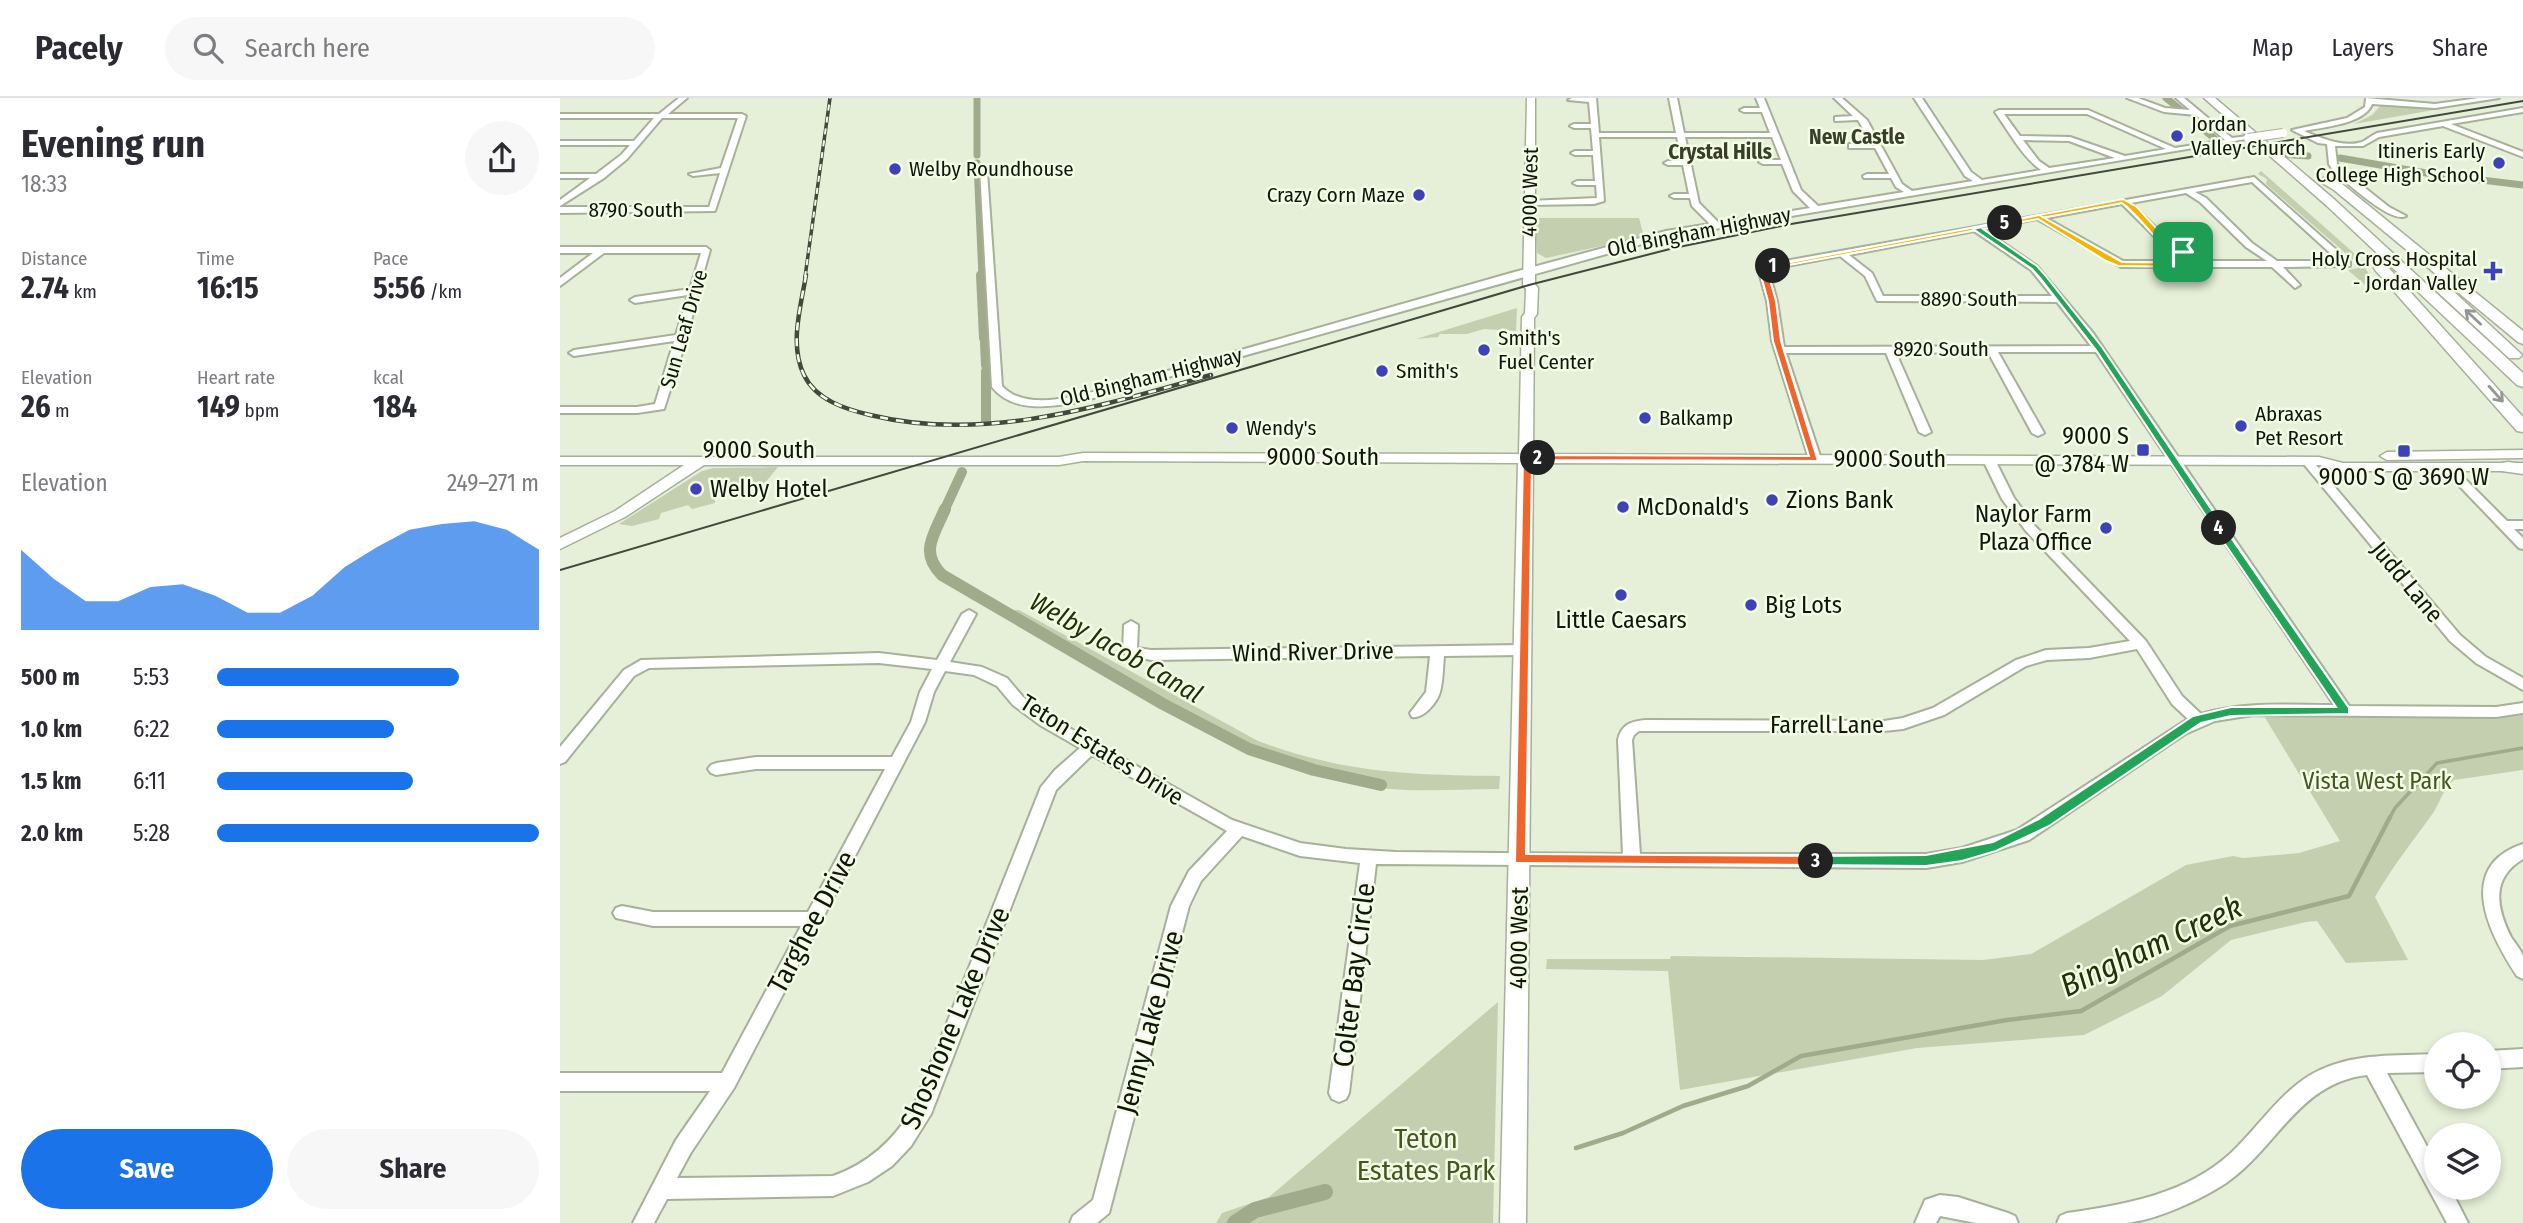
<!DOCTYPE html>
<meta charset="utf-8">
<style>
:root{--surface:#fff;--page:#f7f7f7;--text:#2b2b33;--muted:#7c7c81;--line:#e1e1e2;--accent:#1a73e8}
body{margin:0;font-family:"Fira Sans Condensed",sans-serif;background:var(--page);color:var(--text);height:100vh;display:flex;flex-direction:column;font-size:26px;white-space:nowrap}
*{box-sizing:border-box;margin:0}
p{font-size:23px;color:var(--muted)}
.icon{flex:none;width:38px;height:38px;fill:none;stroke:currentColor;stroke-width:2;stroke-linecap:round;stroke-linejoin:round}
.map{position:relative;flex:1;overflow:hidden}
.side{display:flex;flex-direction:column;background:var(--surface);width:560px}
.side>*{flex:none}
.buttons{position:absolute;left:1864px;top:934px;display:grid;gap:14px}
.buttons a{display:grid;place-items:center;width:77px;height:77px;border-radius:50%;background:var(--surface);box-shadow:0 4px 10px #0003;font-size:35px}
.pin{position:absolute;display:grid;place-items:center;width:60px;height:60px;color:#fff;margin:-30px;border-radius:14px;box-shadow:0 4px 10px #0006}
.km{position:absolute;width:35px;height:35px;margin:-18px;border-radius:50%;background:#222;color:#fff;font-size:19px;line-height:35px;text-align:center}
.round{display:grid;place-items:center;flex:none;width:74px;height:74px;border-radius:37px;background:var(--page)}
.summary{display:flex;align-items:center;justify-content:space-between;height:119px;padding:0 21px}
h1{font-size:38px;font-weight:700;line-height:52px}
.figures{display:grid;grid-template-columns:repeat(3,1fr);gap:10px;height:119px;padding:7px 21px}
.figures div{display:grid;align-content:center}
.figures b{font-size:30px;font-weight:700}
.figures small{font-size:19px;font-weight:400}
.figures p{font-size:19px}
.chart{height:196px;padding:14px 21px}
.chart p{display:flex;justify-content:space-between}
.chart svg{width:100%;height:126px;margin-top:7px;fill:var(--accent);opacity:.7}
.primary-button{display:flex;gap:14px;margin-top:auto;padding:14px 21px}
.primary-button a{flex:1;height:80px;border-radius:42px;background:var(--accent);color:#fff;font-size:28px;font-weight:700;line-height:80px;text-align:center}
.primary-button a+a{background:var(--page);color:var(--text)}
ul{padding:0 21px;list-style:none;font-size:23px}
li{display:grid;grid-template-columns:112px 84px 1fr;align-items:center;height:52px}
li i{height:18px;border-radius:9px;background:var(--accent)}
header{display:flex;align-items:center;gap:42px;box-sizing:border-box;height:98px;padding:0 35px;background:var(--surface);border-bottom:2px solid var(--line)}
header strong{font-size:33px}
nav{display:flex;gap:38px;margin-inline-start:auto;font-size:24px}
.search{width:490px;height:63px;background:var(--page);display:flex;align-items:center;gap:18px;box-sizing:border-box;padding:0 24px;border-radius:38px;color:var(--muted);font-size:26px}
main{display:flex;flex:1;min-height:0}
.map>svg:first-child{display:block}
</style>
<header>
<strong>Pacely</strong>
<div class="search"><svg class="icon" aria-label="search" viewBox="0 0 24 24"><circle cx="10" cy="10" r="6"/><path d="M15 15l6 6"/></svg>Search here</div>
<nav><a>Map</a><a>Layers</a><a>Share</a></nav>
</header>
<main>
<section class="side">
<div class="summary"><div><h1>Evening run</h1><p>18:33</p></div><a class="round"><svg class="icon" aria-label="share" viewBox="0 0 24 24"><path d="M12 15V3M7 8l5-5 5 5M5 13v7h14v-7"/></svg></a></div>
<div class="figures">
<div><p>Distance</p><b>2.74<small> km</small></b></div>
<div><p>Time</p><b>16:15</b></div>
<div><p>Pace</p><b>5:56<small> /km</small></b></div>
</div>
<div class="figures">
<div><p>Elevation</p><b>26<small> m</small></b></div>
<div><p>Heart rate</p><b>149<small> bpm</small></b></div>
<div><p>kcal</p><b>184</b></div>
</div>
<div class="chart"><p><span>Elevation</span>249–271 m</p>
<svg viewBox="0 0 160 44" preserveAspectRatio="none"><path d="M0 44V16L10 26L20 34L30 34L40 29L50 28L60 32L70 38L80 38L90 32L100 22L110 15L120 9L130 7L140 6L150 9L160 16V44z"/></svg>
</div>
<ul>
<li><b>500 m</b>5:53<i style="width:75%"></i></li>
<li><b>1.0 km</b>6:22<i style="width:55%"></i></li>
<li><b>1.5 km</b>6:11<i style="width:61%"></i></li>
<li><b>2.0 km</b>5:28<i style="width:100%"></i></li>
</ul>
<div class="primary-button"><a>Save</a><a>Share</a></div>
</section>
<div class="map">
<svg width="1963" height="1125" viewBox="0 0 1963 1125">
<rect width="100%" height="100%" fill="#e6efd7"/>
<g fill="#c4cfb0">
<polygon points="1821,7 1891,9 1794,26 1812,17"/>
<polygon points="1701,73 1795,156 1817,187 1805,187 1788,172 1798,170 1799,167 1706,86 1707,81 1698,76"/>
<polygon points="975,120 1079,120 1084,139 986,160 977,155"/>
<polygon points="957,210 956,233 924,231 907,236 880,236 878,239 856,241"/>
<path d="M218,369C207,382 201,393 183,396L182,392L155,399V405L132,411L128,407L101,415L99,421L72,428L59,426L142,373L153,370Z"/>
<path d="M433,512H459L698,643C783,675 850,677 940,678L939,691C898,691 852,695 811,689C672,666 553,581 433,512Z"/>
<path d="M1963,617V672L1894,682C1882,692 1881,703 1873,715C1853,743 1832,769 1815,799L1848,862L1786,865L1757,823L1746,824L1671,842L1602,898L1524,937L1357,950L1120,992L1108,873L986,871L987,861H1110L1111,858L1423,862L1471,856L1626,767L1673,758L1683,760L1739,755L1780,743L1704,618L1945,619Z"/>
<polygon points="938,904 933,1125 656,1125 662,1115 709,1099"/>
</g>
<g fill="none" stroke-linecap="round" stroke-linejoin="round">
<polyline stroke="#9fab8a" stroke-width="3.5" points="1829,721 1835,710 1877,665 1963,650"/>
<polyline stroke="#9fab8a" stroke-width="4.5" points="1016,1050 1063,1035 1123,1008 1188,988 1241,958 1447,922 1521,913 1670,828 1789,798 1830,719"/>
<g stroke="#9fab8a" stroke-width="7">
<polyline points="417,0 417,57"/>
<polyline points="1606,0 1621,12"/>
<polyline points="1635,24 1655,41"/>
<polyline points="1701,55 1748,58"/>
<polyline points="1780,60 1872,76 1963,87"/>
<polyline points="417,65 422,179"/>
</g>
<g stroke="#9fab8a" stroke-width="10">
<polyline points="421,177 424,240"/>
<polyline points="425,245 426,267"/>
<polyline points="426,273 426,323"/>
<polyline points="384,413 402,374"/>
</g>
<path stroke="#9fab8a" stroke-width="12" d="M385,411C374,437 359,454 382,477L603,606L689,651L754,672L821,687"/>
<polyline stroke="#9fab8a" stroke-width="16" points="675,1125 695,1112 765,1094"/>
<g stroke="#a7b099" stroke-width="4">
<g id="minor">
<polygon points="119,0 127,0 108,16 182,16 186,18 155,113 0,115 0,109 149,109 160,75 133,78 129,76 161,70 178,20 102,20 67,61 44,80 0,108 0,102 30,80 0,80 0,76 36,76 61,57 70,47 0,47 0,43 74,43 94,20 0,20 0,16 99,16"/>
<path d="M1036,0L1039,35H1116L1109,0H1117L1124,35H1210L1202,14H1184L1180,12L1184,10H1200L1196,0H1204L1241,92L1258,108L1344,94L1336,89L1331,80H1304L1303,78L1307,76H1329L1315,50H1289V46H1312L1298,22L1275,23V19L1293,18L1274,0H1282L1307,22L1342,86L1352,93L1413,83L1405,78L1354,0H1362L1411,74L1422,82L1481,72C1462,59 1448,32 1435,14L1439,12H1528L1615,50L1665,42L1636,17L1604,14L1567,0H1578L1605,10L1630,12L1616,0H1624L1672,40L1688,38L1692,40L1107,139L519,304C489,309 453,315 432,289L420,71L427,73L442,288C465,313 512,299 541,292L951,175L1106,133L1150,126L1132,108L1130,100H1114L1110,98L1114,96H1129L1123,67H1108L1104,65L1108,63H1122L1117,39H1039L1044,103L1034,106L966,107L965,105L969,103L1037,100L1036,87H1017L1013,85L1017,83H1035L1033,57H1015L1011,55L1015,53H1033L1031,30H1014L1010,28L1014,26H1031L1029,4L1008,2L1012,0ZM1444,16H1527L1606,51L1565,58L1510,39L1460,38ZM1125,39H1212L1221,62H1203L1199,64L1203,66H1222L1233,93L1250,110L1159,125L1139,105ZM1463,42L1509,43L1555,60L1489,70L1479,63Z"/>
<path d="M1806,0L1875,6L1919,0H1939L1875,10L1812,6C1805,26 1763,29 1744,33C1761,40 1784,50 1802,44C1807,42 1812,37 1817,35L1963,10V14L1891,26L1963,54V59L1883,28L1819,39L1803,48H1775L1777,66L1780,70L1829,109L1846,118C1831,126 1788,85 1774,74L1769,66L1767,46L1758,45L1732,32L1787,20L1805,9Z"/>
<path d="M1694,79L1790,164V168L1723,169L1740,187L1735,190L1712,169H1561L1477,121L1423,131L1477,168L1533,235L1789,608L1936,609L1963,605V615L1936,619L1693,617L1655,623L1625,636L1469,742L1402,764L1366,770L816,766L789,995L786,1001L779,1004L772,1001L769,995L800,765L740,758L682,738L641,783L629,808L549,1115L537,1125H510L513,1118L533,1102L611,808L629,773L667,733L532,657L496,692L371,1016L351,1048L332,1068L308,1084L273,1098L107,1101L94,1125H73L116,1042L150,993H0V975H162L241,828H93L56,820L53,815L56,810L62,808L93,814H248L325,671H196L156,677L151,675L148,671L151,667L156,665L196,659H332L351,624L360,594L372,571L319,565L89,570L74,578L5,664L0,666V649L64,572L81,562L319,555L377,562L402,516L409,512L416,516L390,564L422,569L447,580L463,599L490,619L672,722L740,745L786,751L836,754L1063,756L1058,642C1061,627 1071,623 1086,622L1324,623L1343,620L1373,610L1456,562L1486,552L1529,550L1570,543L1466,433L1442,401L1423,362L1429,359L1435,362L1454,400L1474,427L1586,543L1622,598L1641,616C1684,603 1729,607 1774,607L1536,254H1438L1484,335L1478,338L1472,335L1428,254L1336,255L1371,334L1365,337L1359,334L1326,255H1226L1261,361L1255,364L1249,361L1212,243L1207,203L1199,174L1208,166ZM1692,84L1779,163H1717L1692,145L1646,100L1635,94ZM1626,95L1640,104L1686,149L1707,163H1640L1604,138L1571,105ZM1562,106L1598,142L1629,163H1563L1486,120ZM1414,133L1471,172L1492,198H1323L1312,175L1289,157ZM1280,158L1305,178L1317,203L1497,204L1531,248L1224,249L1217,203L1209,174L1211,171ZM1577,551L1612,606L1628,621L1457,732L1402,750L1366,756H1080L1072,642L1074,637L1079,633H1324L1343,631L1384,617L1466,568L1487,562L1529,560ZM385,573L414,577L437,588L453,607L480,627L520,650L495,672L481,689L353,1010C334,1042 309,1065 273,1078L117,1080L130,1056L174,990L365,624L374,594Z"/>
<polygon points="0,149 146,149 150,152 139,191 141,193 138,195 127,239 104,311 77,315 0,315 0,309 77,309 95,306 114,243 14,258 9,255 14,252 116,237 128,197 75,205 70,202 75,199 130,191 141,155 44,155 0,188 0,180 33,155 0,155"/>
<polygon points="1747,360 1751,361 1900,537 1926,559 1963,580 1963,592 1916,565 1890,543 1743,365 1743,361"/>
<polygon points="1888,367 1892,368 1947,423 1963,423 1963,431 1954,431 1963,440 1963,451 1959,450 1884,372 1884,368"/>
<path d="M571,523L578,527L577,550L591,552L963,547L970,552L963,557L884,558C883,569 883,583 880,594C877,605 863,621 852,619L850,615L866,594L870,558L591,562L565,556L563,553L564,527Z"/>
<path d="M1963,746V761C1931,780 1936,809 1951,839C1955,845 1961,852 1963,858C1963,864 1963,874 1963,881L1957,878C1930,837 1894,769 1963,746Z"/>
<polygon points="1963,951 1963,969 1928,971 1928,953"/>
<path d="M1876,956V974L1827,975L1876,1065V1090H1890L1908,1125H1887L1807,977C1738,985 1717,1050 1666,1085C1640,1102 1597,1122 1566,1125C1544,1125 1519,1125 1497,1125L1500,1118L1507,1115C1564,1107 1627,1096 1671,1055C1700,1028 1723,989 1760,972C1797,955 1836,958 1876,956Z"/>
<polygon points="1380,1097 1398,1099 1448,1115 1455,1118 1458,1125 1416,1125 1380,1118 1376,1125 1355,1125 1365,1102"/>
</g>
</g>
<g stroke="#a7b099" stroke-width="3">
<g id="major">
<polygon points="967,0 975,0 975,186 978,190 977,216 974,220 973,356 1759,359 1783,365 1963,365 1963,373 1783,373 1759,367 973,365 966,1125 940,1125 958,365 523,363 499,367 144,367 65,419 0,451 0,440 55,413 124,367 0,367 0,359 499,359 523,355 959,356 962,219 965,215 966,191 963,187"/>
<polygon points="1963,352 1963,360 1827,362 1820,358 1827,354"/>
</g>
</g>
<g stroke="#a7b099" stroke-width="3">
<g id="highway">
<polygon points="1644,0 1655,0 1775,102 1963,275 1963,289 1957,287 1767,108"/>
<polygon points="1765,79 1782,86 1963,233 1963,246 1958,244 1774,92 1759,83"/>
<polygon points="1821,166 1826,167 1963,319 1963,334 1957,333 1816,173 1814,170"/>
<polygon points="1875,180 1880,181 1959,254 1962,257 1959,260 1949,260 1870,187 1868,184"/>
<polygon points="1948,364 1963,366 1963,376 1942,373 1939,369 1942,365"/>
</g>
</g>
<use href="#minor" fill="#fff" fill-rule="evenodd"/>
<use href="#major" fill="#fff" fill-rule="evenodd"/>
<use href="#highway" fill="#fff" fill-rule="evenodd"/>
<polyline stroke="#43483c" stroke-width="2" points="0,472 969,187 1114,150 1231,126 1963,3"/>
<g stroke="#43483c" stroke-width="3.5">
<polyline id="rail-far1" points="245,179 270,0"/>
</g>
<g stroke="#43483c" stroke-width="4.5">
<path id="rail" d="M246,177C241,208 229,247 244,277C256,302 285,311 310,317C426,345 540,308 651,277"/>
</g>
<use href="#rail-far1" stroke="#f3fce4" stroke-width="2" stroke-dasharray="6" stroke-linecap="butt"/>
<use href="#rail" stroke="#f3fce4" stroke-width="2.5" stroke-dasharray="8" stroke-linecap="butt"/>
<g stroke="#a7b099" stroke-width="10" stroke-linecap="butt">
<polyline id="minor-bridge" points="1688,40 1723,35"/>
</g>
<use href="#minor-bridge" stroke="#fff" stroke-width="8"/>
</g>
<defs><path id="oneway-shaft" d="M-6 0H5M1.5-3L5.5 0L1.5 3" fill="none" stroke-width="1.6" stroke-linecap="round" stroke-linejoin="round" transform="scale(1.75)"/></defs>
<g stroke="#949692">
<use href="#oneway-shaft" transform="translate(1913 219) rotate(-137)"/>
<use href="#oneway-shaft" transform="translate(1936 296) rotate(48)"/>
</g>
<path fill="#f5b400" stroke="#fff" stroke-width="2" d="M1563,101L1577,109L1606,141L1625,153V156C1599,154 1583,119 1562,105L1213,170L1210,168Z"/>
<polygon fill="#f0652b" stroke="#fff" stroke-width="2" points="1211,166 1217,168 1208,175 1216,203 1221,243 1258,363 975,362 974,360 978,357 1249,358 1213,243 1208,203 1200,174"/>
<polygon fill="#f0652b" stroke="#fff" stroke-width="2" points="978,357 983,360 982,362 972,362 966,756 1256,758 1261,760 1261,767 955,765 963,360"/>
<polygon fill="#22a559" stroke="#fff" stroke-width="2" points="1656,428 1663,428 1789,610 1789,616 1671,618 1641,625 1489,728 1436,753 1402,763 1366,768 1251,767 1251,760 1256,758 1366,757 1433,744 1479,721 1633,618 1671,609 1776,609 1654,430"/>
<polygon fill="#22a559" stroke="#fff" stroke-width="2" points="1448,123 1448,126 1423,131 1477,168 1485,177 1542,249 1664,430 1663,433 1656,433 1536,252 1480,180 1472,171 1413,131"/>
<polygon fill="#f5b400" stroke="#fff" stroke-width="2" points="1479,117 1562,164 1631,165 1619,154 1623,152 1642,167 1639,169 1558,168 1546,163 1478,121 1445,127 1442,125"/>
<g fill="#3f42b7" stroke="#f3fce4" stroke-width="2.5">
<circle cx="1617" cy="38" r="7"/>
<circle cx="1939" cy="65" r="7"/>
<circle cx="335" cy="71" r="7"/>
<circle cx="859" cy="97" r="7"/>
<path d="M1929.5 162.5h7v7h7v7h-7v7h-7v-7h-7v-7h7z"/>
<circle cx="924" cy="252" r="7"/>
<circle cx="822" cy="273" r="7"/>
<circle cx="1085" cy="320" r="7"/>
<circle cx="1681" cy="328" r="7"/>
<circle cx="672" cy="330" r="7"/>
<rect x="1576" y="345" width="14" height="14" rx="3.5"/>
<rect x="1837" y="346" width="14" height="14" rx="3.5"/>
<circle cx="136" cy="391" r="7"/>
<circle cx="1212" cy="402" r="7"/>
<circle cx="1063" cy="409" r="7"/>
<circle cx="1546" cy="430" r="7"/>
<circle cx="1061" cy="497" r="7"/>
<circle cx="1191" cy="507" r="7"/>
</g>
<g text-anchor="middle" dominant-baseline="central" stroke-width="5" stroke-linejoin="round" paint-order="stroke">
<g font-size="21" fill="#12150d" stroke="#f3fce4" text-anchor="start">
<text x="1631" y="26">Jordan<tspan x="1631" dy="24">Valley Church</tspan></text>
<text x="1925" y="53" text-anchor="end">Itineris Early<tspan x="1925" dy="24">College High School</tspan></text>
<text x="349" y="71">Welby Roundhouse</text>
<text x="845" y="97" text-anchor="end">Crazy Corn Maze</text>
<text x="1917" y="161" text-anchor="end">Holy Cross Hospital<tspan x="1917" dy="24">- Jordan Valley</tspan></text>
<text x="938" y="240">Smith's<tspan x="938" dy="24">Fuel Center</tspan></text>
<text x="836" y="273">Smith's</text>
<text x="1695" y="316">Abraxas<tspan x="1695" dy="24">Pet Resort</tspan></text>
<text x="1099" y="320">Balkamp</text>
<text x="686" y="330">Wendy's</text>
</g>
<g font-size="21" font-weight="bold" fill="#383e2b" stroke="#f3fce4">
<text x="1297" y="39">New Castle</text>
<text x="1160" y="54">Crystal Hills</text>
</g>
<g font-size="21" fill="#12150d" stroke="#f3fce4">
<text transform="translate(970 94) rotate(-89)">4000 West</text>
<text x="76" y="112">8790 South</text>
<text transform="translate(1139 134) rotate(-11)">Old Bingham Highway</text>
<text x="1409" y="201">8890 South</text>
<text transform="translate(124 231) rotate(-74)">Sun Leaf Drive</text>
<text x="1381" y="251">8920 South</text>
<text transform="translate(591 279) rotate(-14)">Old Bingham Highway</text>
</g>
<g font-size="24" fill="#12150d" stroke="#f3fce4" text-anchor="start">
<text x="1569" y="338" text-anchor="end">9000 S<tspan x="1569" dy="28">@ 3784 W</tspan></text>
<text x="1844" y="379" text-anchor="middle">9000 S @ 3690 W</text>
<text x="150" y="391">Welby Hotel</text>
<text x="1226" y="402">Zions Bank</text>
<text x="1077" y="409">McDonald's</text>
<text x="1532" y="416" text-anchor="end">Naylor Farm<tspan x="1532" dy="28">Plaza Office</tspan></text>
<text x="1205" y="507">Big Lots</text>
<text x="1061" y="522" text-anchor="middle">Little Caesars</text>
</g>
<g font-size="24" fill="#12150d" stroke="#f3fce4">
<text x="199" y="352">9000 South</text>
<text x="763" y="359">9000 South</text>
<text x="1330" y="361">9000 South</text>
<text transform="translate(1847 484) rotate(50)">Judd Lane</text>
<text transform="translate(753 554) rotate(-1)">Wind River Drive</text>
<text x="1267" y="627">Farrell Lane</text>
<text transform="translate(542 652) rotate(32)">Teton Estates Drive</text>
<text transform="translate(959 840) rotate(-89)">4000 West</text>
</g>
<g font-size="24" fill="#465622" stroke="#f3fce4">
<text x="1817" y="683">Vista West Park</text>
</g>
<g font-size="26" font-style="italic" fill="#253008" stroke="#f3fce4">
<text transform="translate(556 550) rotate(30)">Welby Jacob Canal</text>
</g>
<g font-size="28" fill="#12150d" stroke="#f3fce4">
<text transform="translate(252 824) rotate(-62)">Targhee Drive</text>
<text transform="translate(794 877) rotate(-83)">Colter Bay Circle</text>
<text transform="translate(395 920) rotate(-67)">Shoshone Lake Drive</text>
<text transform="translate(590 924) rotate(-75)">Jenny Lake Drive</text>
</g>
<g font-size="28" fill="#465622" stroke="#f3fce4">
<text x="866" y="1040">Teton<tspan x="866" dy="32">Estates Park</tspan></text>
</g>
<g font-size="32" font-style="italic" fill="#253008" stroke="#f3fce4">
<text transform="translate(1591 848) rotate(-25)">Bingham Creek</text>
</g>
</g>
</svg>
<div class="buttons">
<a><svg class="icon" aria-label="locate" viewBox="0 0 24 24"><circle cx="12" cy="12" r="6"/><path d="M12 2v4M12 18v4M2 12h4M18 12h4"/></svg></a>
<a><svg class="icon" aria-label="layers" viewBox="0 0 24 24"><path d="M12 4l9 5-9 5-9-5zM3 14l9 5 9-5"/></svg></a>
</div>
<div class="pin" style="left:1623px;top:154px;background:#1e9e55"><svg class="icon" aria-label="arrive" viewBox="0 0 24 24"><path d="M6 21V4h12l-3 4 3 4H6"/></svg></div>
<b class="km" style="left:1213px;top:168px">1</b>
<b class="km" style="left:978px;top:360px">2</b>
<b class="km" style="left:1256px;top:763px">3</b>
<b class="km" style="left:1659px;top:430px">4</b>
<b class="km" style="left:1445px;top:125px">5</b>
</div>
</main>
